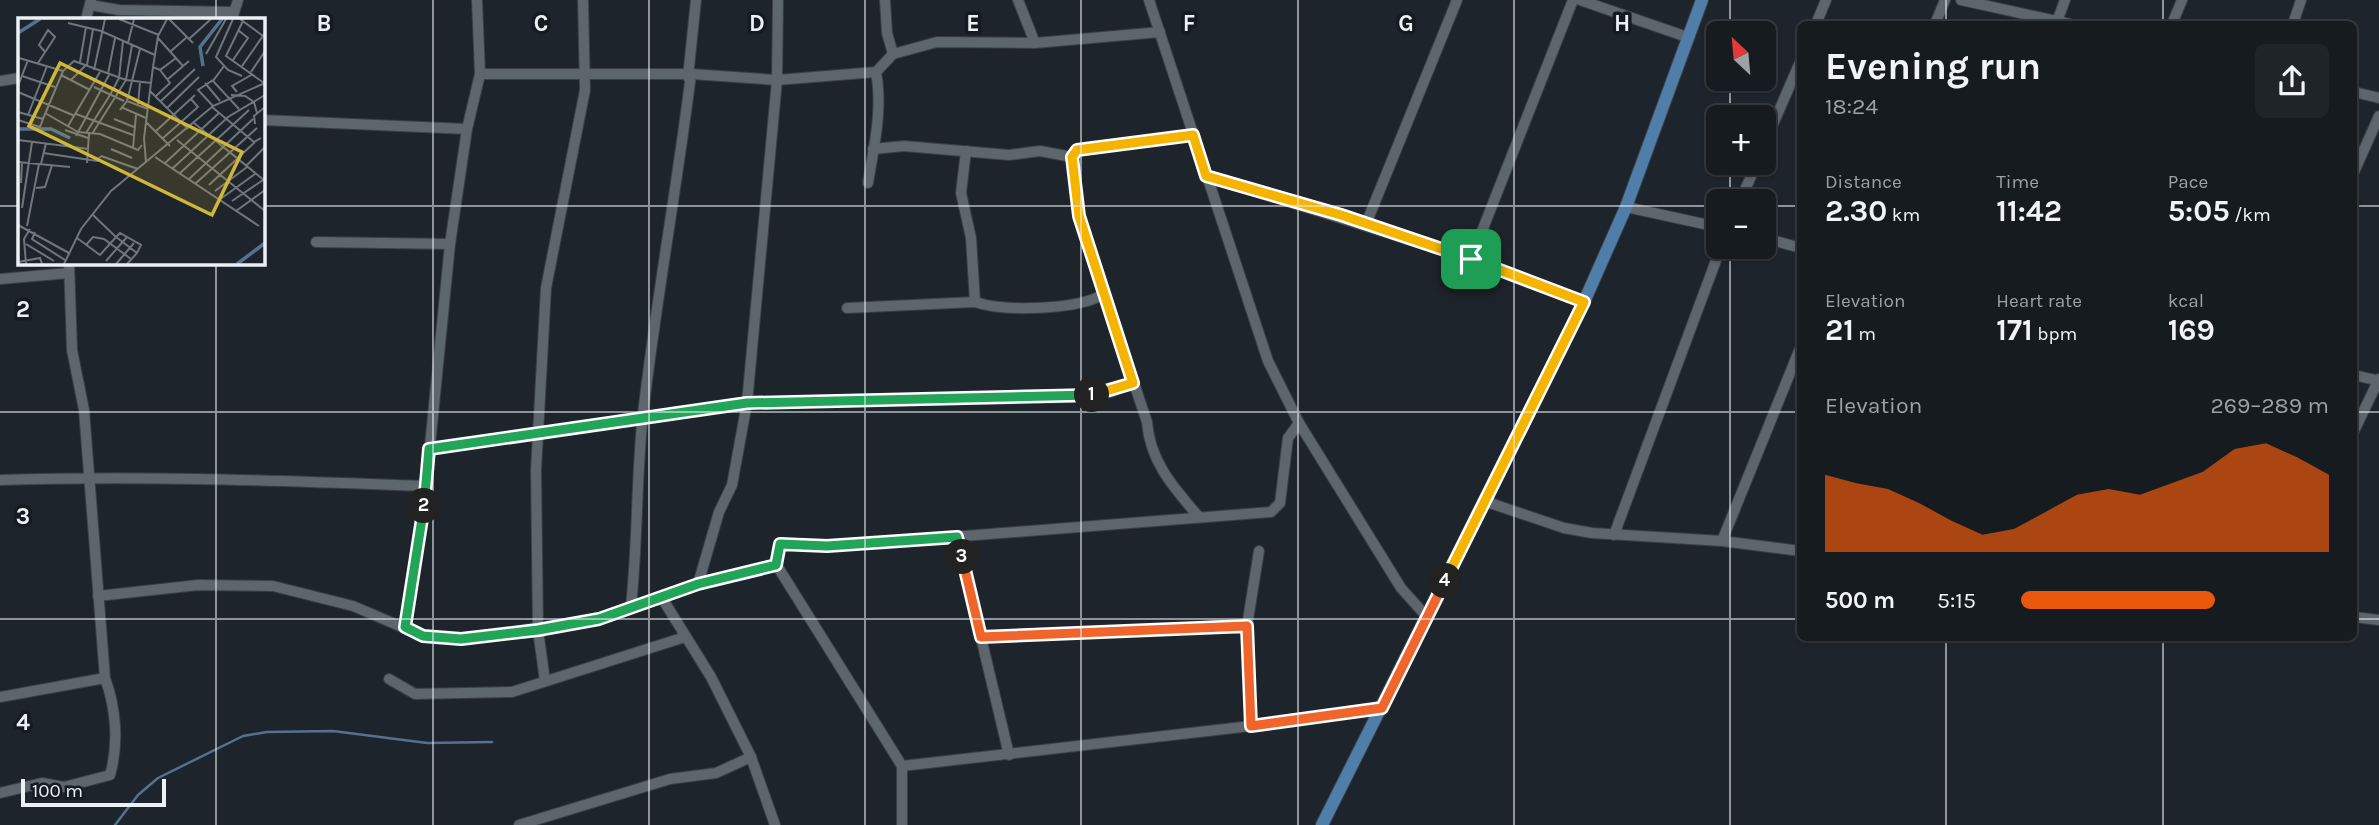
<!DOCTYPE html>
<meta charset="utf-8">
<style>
:root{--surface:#161b20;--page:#1f2429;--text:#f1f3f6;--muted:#9ea1a5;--line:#35393e;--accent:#ea580c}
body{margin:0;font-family:Karla,sans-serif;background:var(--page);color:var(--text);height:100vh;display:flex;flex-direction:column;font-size:26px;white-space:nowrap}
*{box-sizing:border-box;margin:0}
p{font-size:23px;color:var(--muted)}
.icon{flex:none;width:38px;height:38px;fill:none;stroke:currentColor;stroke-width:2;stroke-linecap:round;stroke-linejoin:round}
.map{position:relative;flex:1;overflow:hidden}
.drawer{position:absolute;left:1797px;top:21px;width:560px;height:620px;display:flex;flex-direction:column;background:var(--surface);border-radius:10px;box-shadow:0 2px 5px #0004,0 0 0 2px var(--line)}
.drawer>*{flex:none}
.needle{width:46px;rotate:334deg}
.tools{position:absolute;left:1706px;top:21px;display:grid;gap:14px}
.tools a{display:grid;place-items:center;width:70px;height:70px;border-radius:10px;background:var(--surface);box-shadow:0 2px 5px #0004,0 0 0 2px var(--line);font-size:35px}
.scale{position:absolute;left:21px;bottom:18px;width:145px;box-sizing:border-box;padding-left:7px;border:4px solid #ecf1f5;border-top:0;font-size:19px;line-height:24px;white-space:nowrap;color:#ecf1f5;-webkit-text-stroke:5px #141b21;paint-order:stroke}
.pin{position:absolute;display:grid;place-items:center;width:60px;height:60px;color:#fff;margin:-30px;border-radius:14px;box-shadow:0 4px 10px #0006}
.km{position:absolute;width:35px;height:35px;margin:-18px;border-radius:50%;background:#222;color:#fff;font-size:19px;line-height:35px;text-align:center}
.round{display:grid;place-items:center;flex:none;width:74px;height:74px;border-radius:10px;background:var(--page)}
.summary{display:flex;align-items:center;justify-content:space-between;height:119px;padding:0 28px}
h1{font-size:38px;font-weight:700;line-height:52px}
.stats{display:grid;grid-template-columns:repeat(3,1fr);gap:10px;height:119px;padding:7px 28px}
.stats div{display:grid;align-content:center}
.stats b{font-size:30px;font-weight:700}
.stats small{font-size:19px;font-weight:400}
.stats p{font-size:19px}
.chart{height:196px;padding:14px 28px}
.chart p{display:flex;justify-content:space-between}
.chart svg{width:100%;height:126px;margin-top:7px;fill:var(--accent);opacity:.7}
ul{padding:0 28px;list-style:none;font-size:23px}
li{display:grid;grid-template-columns:112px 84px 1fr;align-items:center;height:52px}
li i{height:18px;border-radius:9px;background:var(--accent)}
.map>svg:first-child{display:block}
</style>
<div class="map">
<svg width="2379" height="825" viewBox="0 0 2379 825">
<rect width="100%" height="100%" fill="#1e242b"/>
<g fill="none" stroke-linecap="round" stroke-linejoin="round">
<polyline stroke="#547290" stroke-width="2.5" points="115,825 138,795 158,778 243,736 267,732 333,731 427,743 492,742"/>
<g stroke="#3a3f45" stroke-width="12">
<g id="minor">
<polyline points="885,0 887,33 893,54"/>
<polyline points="1018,0 1035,43"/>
<polyline points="1149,0 1268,361 1299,423 1401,588 1428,618"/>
<polyline points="1580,0 1687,37"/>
<polyline points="1961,0 2070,24"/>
<polyline points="90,5 119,10 234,12"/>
<polyline points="86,19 91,0"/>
<polyline points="232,19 238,0"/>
<polyline points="1816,24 1826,0"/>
<polyline points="1935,24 1945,0"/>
<polyline points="2056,24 2065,0"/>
<polyline points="2172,24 2182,0"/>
<polyline points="2293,24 2301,0"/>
<polyline points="480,74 691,74 777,80 876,72 893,54 937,42 1035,43 1160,32"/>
<polyline points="688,77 696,0"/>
<polyline points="0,81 19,78"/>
<polyline points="2354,92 2379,98"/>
<polyline points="262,120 467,129"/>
<polyline points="1764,145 1801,60"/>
<polyline points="873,149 904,146 1009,155 1040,151 1072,157"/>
<polyline points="966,151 961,193 971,238 975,302"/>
<path d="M1072,157L1079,216L1087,243L1147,422C1150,462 1174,488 1199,517"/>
<polyline points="1072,157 1077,150 1088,148 1193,135"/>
<polyline points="2354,172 2379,116"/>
<polyline points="1206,176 1471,259 1584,302"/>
<path d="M868,183C874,146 883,109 876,72"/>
<polyline points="1740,201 1757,163"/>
<polyline points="1626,207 1718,227"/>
<polyline points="1366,224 1457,0"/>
<polyline points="1764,238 1801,248"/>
<polyline points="316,242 450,244"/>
<polyline points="1471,259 1573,0"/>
<polyline points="0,279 69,273"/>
<path d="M847,308L975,302C1004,312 1078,310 1104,294"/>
<polyline points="2354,375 2379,381"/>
<polyline points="2354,431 2379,379"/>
<polyline points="429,449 747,403 1081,397 1111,392 1133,383"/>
<path d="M0,480C142,475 284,481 426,486"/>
<polyline points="1484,501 1564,528 1592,533 1722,541 1801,551"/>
<polyline points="1614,535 1721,247"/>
<polyline points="957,537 1009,755"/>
<polyline points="1722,541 1801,346"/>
<polyline points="698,584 719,512 732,485 747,403 777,80 778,0"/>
<polyline points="98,596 198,585 273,586 353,606 423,636 461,639 599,619 698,584 776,564"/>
<polyline points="662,598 711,677 751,757 775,825"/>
<path d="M631,606C638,542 636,477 643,414C656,300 677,188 691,74"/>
<polyline points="2354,617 2379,620"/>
<polyline points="405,627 426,486 450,244 467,129 480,74 477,0"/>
<polyline points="981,637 1247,626"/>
<polyline points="389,679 415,694 512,692 685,637"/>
<polyline points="545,681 538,630 536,470 546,288 585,90 583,0"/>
<polyline points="0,697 105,678 84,410 72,350 69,262"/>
<polyline points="1251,726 1247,626 1259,551"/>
<polyline points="902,766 1251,726 1382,708"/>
<path d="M0,793L42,783L64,787L110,775C119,744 116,708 105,678"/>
<polyline points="519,825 670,779 716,773 751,757"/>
<polyline points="902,825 902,766 776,564 780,544 850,545 1271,512 1280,503 1288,438 1299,423"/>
</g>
</g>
<g stroke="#3a3f45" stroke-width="14">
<polyline id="major" points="1322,825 1584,302 1626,207 1702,0"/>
</g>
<use href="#minor" stroke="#5d656d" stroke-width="10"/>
<use href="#major" stroke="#4f7ea9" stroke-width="12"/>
</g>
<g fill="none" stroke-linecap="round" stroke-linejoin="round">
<g stroke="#fff" stroke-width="14">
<polyline id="split-1" points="1092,395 1133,383 1079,216 1072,157 1077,150 1193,135 1206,176 1341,215 1471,259"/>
</g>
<g stroke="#fff" stroke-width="14">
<polyline id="split-2" points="424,506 429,449 747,403 1092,395"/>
</g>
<g stroke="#fff" stroke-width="14">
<polyline id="split-3" points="424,506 405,627 423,636 461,639 538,630 599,619 698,584 776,565 780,544 827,546 957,537 962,557"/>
</g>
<g stroke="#fff" stroke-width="14">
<polyline id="split-4" points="962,557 981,637 1247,626 1251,726 1382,708 1445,581"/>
</g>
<g stroke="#fff" stroke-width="14">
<polyline id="split-5" points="1445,581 1584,302 1471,259"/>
</g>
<use href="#split-1" stroke="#f5b400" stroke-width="9"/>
<use href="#split-2" stroke="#22a559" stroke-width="9"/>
<use href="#split-3" stroke="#22a559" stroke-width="9"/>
<use href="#split-4" stroke="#f0652b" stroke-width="9"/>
<use href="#split-5" stroke="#f5b400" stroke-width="9"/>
</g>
<path fill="none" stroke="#ecf1f5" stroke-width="2" stroke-opacity="0.55" d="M216,0V19M433,0V825M649,0V825M865,0V825M1081,0V825M1298,0V825M1514,0V825M1730,0V33M1946,0V24M2163,0V24M1730,79V117M1730,163V201M0,206H19M262,206H1718M1764,206H1801M2354,206H2379M1730,247V825M216,262V825M0,412H1801M2354,412H2379M0,619H1801M2354,619H2379M1946,637V825M2163,637V825"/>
<g transform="translate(18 18)">
<rect width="247" height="247" fill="#1e242b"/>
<path fill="none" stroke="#547290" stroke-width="3.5" d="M0,15L22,1M185,48L182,29L204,1M0,111H33L52,120M219,246L247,225"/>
<path fill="none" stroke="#70767c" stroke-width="2" d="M101,1L141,17M151,1L175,25M215,1L198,39L210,52L224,58M222,1L245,18M225,3L208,38L246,65M50,5L83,13L137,37M140,20L165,48M171,21L193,1M110,25L116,1M153,33L169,19M188,36L208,1M1,40L45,53M215,42L230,20L220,12M62,44L68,9M20,45L37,19L30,12L21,27L27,34M69,47L75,11M206,48L195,63L221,91M224,48L247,15M135,49L142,52L158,40M76,52L87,1M233,54L247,33M90,56L97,20M43,57L72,72M4,58L37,69M150,61L171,43M53,62L68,47M187,65L202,83M0,68L10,42M76,69L106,83M132,73L170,111M0,74L57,98M219,74L214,68L235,56M92,77L101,60L105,23M213,77L227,78L236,84L239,95M138,78L152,65L142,52M109,83L122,31M143,83L177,51M120,87L122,64M195,88L180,72L195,62M103,89L128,100M194,89L236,124L243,120M149,90L181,59M102,92L109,83L130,91M0,94L25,101L45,53L56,43L108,62L133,65M27,95L60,114L82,116L120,132L124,127M58,96L115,117M10,97L29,48M96,101L116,109M0,102L22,109L25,101M128,104L152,128M176,105L247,163M237,106L236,98L247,89M50,108L82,54M47,112L70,120M138,113L177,77M68,115L92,77M74,116L108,62L114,27M58,118L91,57M145,120L180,89L173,81M0,122L71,131M159,122L247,193M115,130L118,97M93,131L114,140M25,135L79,143L83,138M83,138L120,151M137,139L241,208M0,144L52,149M128,144L126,120L135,49L140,18L149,1M69,145L71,116M23,146L28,125M146,146L201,95M228,148L246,130M154,151L210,99L247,77M161,156L231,92M170,162L235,101M3,165L4,144M177,166L239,110M191,167L237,124M18,170L27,169L34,147M197,173L229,149M201,182L237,156M214,183L245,162M4,190L14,124M218,193L247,172M0,207L51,235M9,208L21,146M17,214L14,221L47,242M59,220L82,237L98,219L74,196M8,226L36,243M68,227L75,219L86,221L113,241M88,243L109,219M0,244L22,240L24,246M8,246L6,221L12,211M46,246L63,211L93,173L195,88L247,65M98,246L116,225M109,246L119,235L123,227L102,215L98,219L119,235"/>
<path fill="#cfb837" fill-opacity="0.15" stroke="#cfb837" stroke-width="3.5" d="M42,45L224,134L194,197L11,108Z"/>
<rect width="247" height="247" fill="none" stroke="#ecf1f5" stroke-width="3.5"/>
</g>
<g font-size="23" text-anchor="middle" font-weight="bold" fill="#ecf1f5" stroke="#141b21" stroke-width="7" stroke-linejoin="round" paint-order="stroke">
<text x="324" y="31">B</text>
<text x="541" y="31">C</text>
<text x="757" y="31">D</text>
<text x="973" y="31">E</text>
<text x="1189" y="31">F</text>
<text x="1406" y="31">G</text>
<text x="1622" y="31">H</text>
<text x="23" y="317">2</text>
<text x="23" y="524">3</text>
<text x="23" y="730">4</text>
</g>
</svg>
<div class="tools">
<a><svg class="needle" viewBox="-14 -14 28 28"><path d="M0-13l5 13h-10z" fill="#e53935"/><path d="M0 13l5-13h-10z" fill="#9ea1a5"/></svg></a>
<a>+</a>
<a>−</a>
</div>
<div class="scale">100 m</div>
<div class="pin" style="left:1471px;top:259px;background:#1e9e55"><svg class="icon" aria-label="arrive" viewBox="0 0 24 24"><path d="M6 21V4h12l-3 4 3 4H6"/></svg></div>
<b class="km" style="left:1092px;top:395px">1</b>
<b class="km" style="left:424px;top:506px">2</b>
<b class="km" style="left:962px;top:557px">3</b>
<b class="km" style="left:1445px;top:581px">4</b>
<section class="drawer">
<div class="summary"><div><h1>Evening run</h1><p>18:24</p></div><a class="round"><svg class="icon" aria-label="share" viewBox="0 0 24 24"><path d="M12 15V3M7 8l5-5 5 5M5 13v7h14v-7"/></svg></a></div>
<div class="stats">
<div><p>Distance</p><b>2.30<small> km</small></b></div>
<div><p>Time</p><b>11:42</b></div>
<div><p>Pace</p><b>5:05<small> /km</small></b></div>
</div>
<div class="stats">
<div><p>Elevation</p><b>21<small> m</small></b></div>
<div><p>Heart rate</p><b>171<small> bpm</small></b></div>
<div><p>kcal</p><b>169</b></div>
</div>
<div class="chart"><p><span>Elevation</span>269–289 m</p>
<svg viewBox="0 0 160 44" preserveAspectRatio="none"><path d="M0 44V17L10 20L20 22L30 27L40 33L50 38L60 36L70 30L80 24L90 22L100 24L110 20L120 16L130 8L140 6L150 11L160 17V44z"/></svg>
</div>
<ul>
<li><b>500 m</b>5:15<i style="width:63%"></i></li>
</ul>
</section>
</div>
